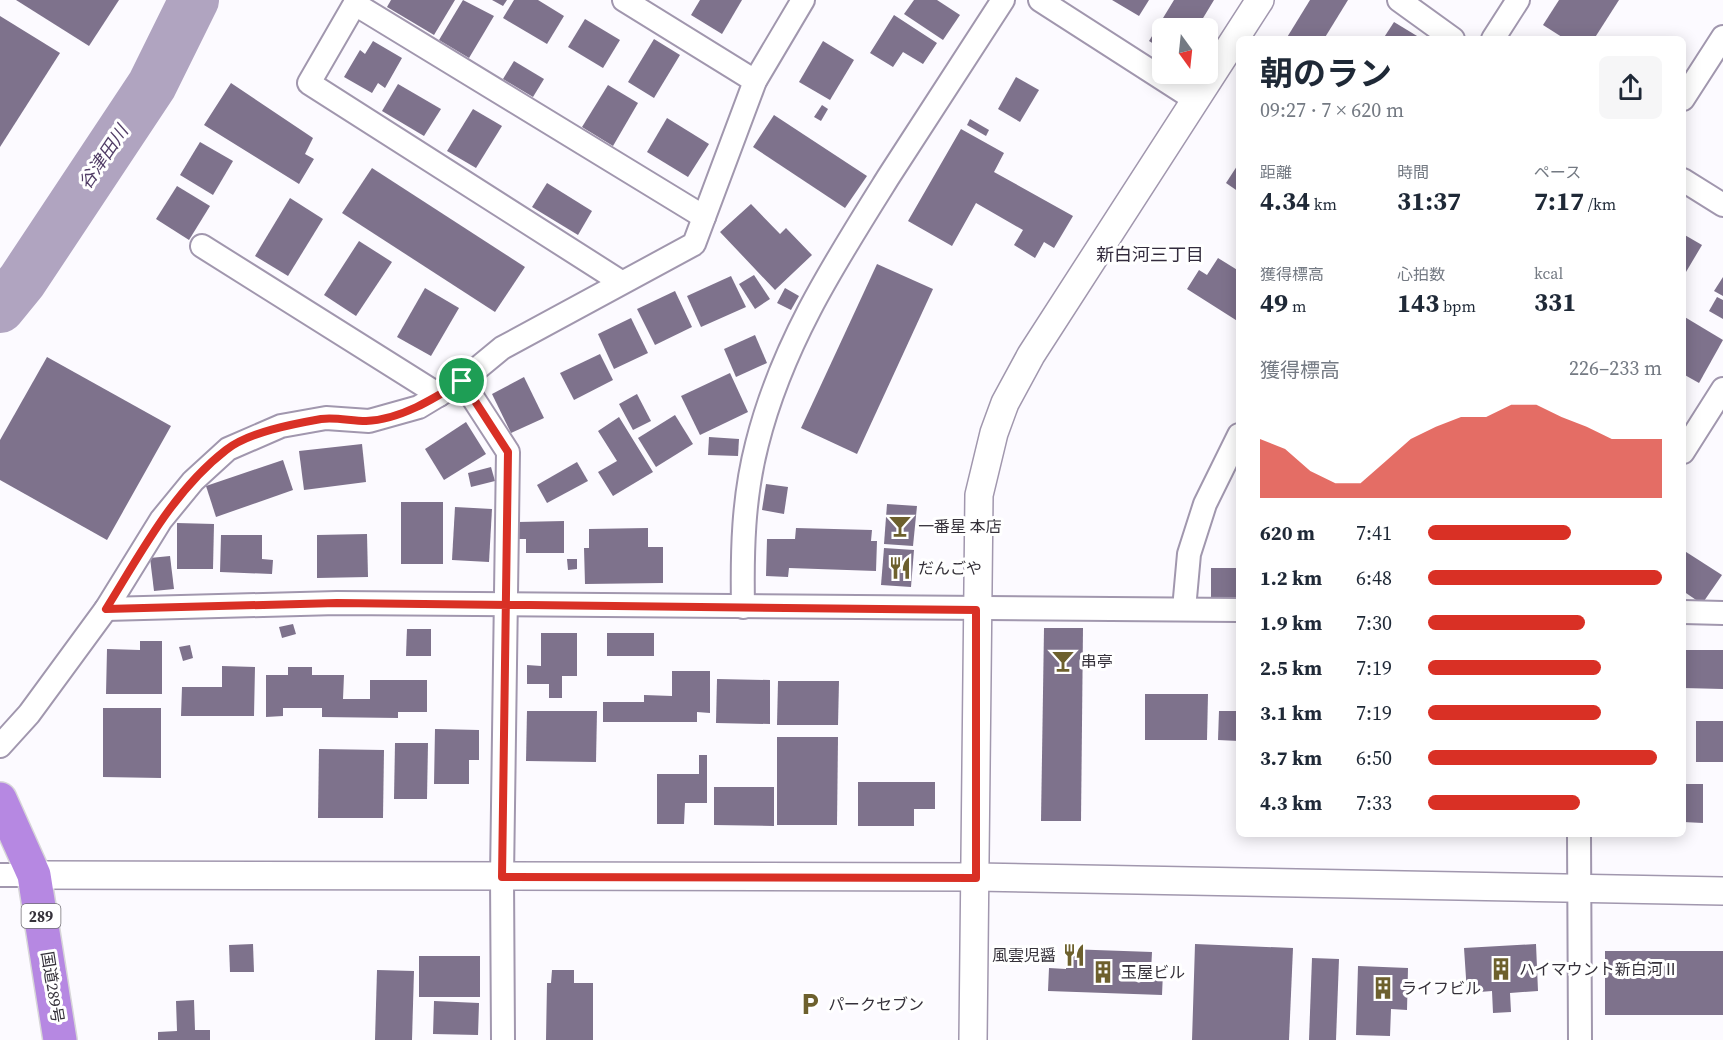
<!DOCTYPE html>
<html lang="ja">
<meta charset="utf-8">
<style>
:root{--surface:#fff;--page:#f6f6f7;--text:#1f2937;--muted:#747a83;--accent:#d93025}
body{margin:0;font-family:"Source Serif 4","Noto Sans JP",serif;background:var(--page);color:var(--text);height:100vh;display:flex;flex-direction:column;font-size:22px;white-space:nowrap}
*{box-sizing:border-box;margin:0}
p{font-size:20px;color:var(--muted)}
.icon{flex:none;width:33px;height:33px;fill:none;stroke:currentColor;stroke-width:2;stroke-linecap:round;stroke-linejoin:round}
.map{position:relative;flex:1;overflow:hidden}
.side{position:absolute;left:1236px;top:36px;width:450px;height:801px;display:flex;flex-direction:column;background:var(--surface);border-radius:9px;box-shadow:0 3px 15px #0003}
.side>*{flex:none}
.needle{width:39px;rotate:165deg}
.buttons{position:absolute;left:1152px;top:18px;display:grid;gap:12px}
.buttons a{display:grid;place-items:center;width:66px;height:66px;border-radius:9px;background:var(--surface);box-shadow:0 3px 15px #0003;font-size:30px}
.pin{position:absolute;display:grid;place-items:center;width:51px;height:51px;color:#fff;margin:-26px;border:3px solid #fff;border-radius:50%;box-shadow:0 2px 6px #0007}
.round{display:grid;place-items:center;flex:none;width:63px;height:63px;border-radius:9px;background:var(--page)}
.summary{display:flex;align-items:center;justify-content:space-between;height:102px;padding:0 24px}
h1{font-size:33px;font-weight:700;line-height:45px}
.figures{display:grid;grid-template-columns:repeat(3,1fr);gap:9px;height:102px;padding:6px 24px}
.figures div{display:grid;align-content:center}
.figures b{font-size:26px;font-weight:700}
.figures small{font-size:16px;font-weight:400}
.figures p{font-size:16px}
.chart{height:168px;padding:12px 24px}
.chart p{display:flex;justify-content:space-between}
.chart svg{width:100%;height:108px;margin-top:6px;fill:var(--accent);opacity:.7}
ul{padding:0 24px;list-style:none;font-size:20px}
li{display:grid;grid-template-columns:96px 72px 1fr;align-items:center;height:45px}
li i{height:15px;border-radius:8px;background:var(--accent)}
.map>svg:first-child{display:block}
</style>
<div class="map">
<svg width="1723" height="1040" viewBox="0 0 1723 1040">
<rect width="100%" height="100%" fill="#fcfaff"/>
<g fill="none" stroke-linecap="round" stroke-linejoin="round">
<polyline stroke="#b0a4c0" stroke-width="50" points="0,308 22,281 152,85 194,0"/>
</g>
<g fill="#7e728c">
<polygon points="16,0 119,0 89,46"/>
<polygon points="391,0 455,0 434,35 387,7"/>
<polygon points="463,0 494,16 469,58 439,40"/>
<polygon points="492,0 507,0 503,6"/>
<polygon points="514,0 538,0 564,16 547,44 503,18"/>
<polygon points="700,0 742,0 722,34 691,15"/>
<polygon points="914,0 937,0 960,15 943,40 904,14"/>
<polygon points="1112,0 1149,0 1139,16"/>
<polygon points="1174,0 1214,0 1197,28 1162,28 1162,49 1149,41"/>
<polygon points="1310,0 1348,0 1324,39 1286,39"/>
<polygon points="1559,0 1619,0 1594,39 1565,39 1543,25"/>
<polygon points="894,15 937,43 923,64 903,52 893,67 870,53"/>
<polygon points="0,16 60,53 0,147"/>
<polygon points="585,19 620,40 603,68 568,47"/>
<polygon points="1394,22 1422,39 1383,39"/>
<polygon points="654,39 680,55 654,98 628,82"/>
<polygon points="373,41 402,58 385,88 378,83 372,93 344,77 360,50 365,54"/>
<polygon points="823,41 854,60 830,100 799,82"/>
<polygon points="514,61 544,79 533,97 503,79"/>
<polygon points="1016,77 1039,90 1020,122 998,109"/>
<polygon points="231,83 313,138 305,154 314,159 299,184 204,125"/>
<polygon points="398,84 441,109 424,136 382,111"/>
<polygon points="608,85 638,103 613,146 582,127"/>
<polygon points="822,105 828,109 821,121 814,117"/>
<polygon points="473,109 502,126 476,168 447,151"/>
<polygon points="774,115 867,176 845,208 753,147"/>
<polygon points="667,118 709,144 688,177 647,152"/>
<polygon points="970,119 989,130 986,136 967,125"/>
<polygon points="961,129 1004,153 994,172 1073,216 1054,248 1044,242 1035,258 1014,245 1023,230 976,203 952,246 908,221"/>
<polygon points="200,142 233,161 213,195 180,175"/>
<polygon points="1239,163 1239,192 1226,183"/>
<polygon points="372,168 525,267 495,312 342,213"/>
<polygon points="547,183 592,211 578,235 532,207"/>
<polygon points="177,186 210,206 189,240 156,219"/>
<polygon points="290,198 323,219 288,276 255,256"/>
<polygon points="751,204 780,234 786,228 812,255 775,290 720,232"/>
<polygon points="1683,234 1702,245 1683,277"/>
<polygon points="359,241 392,262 356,316 324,295"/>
<polygon points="1218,258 1239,271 1239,322 1187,289 1199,270 1207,275"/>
<polygon points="877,264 933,289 857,454 801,428"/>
<polygon points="754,275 770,299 755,309 739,284"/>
<polygon points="731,276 746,307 701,327 687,296"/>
<polygon points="1723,277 1723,296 1714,291"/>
<polygon points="425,288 459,308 431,356 397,337"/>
<polygon points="785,288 799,296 791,310 777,303"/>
<polygon points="675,291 692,327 655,345 637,309"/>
<polygon points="1717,297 1723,300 1723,319 1709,311"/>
<polygon points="1683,316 1723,340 1699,383 1683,374"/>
<polygon points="631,318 648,353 614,369 598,334"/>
<polygon points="755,335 767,363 736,377 724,349"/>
<polygon points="600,354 613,380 574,400 560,373"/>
<polygon points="47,357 171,426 107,540 0,480 0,440"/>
<polygon points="730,373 748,412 700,435 681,396"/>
<polygon points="524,377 544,418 511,433 492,394"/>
<polygon points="637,394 651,421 633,430 619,404"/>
<polygon points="675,415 693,444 656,467 638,438"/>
<polygon points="619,417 653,472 613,496 598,472 617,461 598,431"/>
<polygon points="466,422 486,454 444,480 425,449"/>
<polygon points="709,437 739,439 738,456 708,455"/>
<polygon points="362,444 366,482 304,490 299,451"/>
<polygon points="283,460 293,490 216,517 206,486"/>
<polygon points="577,462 588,481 547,503 537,485"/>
<polygon points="491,467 495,481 471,487 468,473"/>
<polygon points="766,484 788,487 784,514 762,510"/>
<rect x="401" y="502" width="42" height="62"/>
<polygon points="887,504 917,506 913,546 884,544"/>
<polygon points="455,507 492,509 489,562 452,560"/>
<polygon points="564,521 564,553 526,553 526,539 518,539 518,522"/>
<polygon points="177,523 214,524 213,569 177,569"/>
<polygon points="648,528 648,547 663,547 663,583 585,584 584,548 589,548 589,529"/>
<polygon points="796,528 872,530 871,541 877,541 876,571 789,568 788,577 766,576 767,539 795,539"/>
<polygon points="367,534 368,577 317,578 317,535"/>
<polygon points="221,535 262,535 262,559 273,560 272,574 220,572"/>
<polygon points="884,548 914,550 911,587 881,585"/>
<polygon points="1683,550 1722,575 1702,604 1683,591"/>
<polygon points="170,556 174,589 154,591 150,558"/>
<polygon points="567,559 577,559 577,569 568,570"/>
<polygon points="1211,568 1239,568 1239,598 1211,599"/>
<polygon points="293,624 296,634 282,638 279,627"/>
<polygon points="1044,628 1083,628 1081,821 1041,821"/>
<polygon points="407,629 431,629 431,656 406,656"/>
<polygon points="541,633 577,633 577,676 562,676 562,698 549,698 549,684 527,684 527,665 541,666"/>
<rect x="607" y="633" width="47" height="23"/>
<polygon points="140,641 162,641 162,694 106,694 107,649 140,650"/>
<polygon points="190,645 193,658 183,661 179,647"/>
<polygon points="1683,650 1723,650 1723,689 1683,688"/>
<polygon points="222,666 255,667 254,716 181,716 182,687 222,687"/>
<polygon points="288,667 312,667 312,675 344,675 343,699 370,699 370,680 427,680 427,712 398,712 398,718 322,717 322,708 283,708 283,716 266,717 266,675 288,675"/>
<polygon points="672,671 710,671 710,713 697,712 697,722 603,722 603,702 644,702 644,695 672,696"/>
<polygon points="717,679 770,680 770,724 716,723"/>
<polygon points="778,681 839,681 838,725 777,725"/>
<polygon points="1145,694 1208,694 1207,740 1145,740"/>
<polygon points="103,708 161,708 161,778 103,777"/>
<polygon points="527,711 597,711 596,762 526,761"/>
<polygon points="1219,711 1239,711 1239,741 1218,740"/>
<rect x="1696" y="721" width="27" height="41"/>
<polygon points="435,729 479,730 479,760 469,760 469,784 434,784"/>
<polygon points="777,737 838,737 837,825 777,825"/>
<polygon points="395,743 428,743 427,799 394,799"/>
<polygon points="319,749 384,750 383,818 318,818"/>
<polygon points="699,755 707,755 707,803 685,803 684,824 657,824 657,774 699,774"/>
<polygon points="858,782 935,782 935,809 914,809 914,826 858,826"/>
<polygon points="1683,784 1703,784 1703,823 1683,822"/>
<polygon points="714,787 774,787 774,826 714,825"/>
<polygon points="253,944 254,972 230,972 229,945"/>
<polygon points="1195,944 1293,948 1289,1040 1192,1040"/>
<polygon points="1536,944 1538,991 1510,993 1511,1012 1493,1013 1492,991 1467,993 1464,948"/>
<polygon points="1067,949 1152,952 1151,972 1163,972 1162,995 1048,991 1049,968 1066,969"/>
<rect x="1605" y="951" width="118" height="64"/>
<rect x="419" y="956" width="61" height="41"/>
<polygon points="1312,958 1339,959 1336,1040 1309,1040"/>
<polygon points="1358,966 1408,968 1407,1010 1391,1009 1390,1036 1356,1035"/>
<polygon points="377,970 414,971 412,1040 375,1040"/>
<polygon points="552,970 574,970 574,983 593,983 593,1040 546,1040 547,983 551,983"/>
<polygon points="194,1000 195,1030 210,1030 210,1040 158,1040 158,1032 177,1031 176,1001"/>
<polygon points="434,1001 479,1003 478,1035 433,1034"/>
</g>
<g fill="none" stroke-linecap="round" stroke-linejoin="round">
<g stroke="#a197ae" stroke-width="26">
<g id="minor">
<polyline points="357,0 309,83 621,282"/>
<polyline points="624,0 755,81"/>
<polyline points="1040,0 1194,99"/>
<polyline points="1399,0 1453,39"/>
<polyline points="355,4 704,217"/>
<polyline points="1493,39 1518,0"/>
<polyline points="1683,99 1723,37"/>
<polyline points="1683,180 1723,205"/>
<polyline points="202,246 439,395"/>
<polyline points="462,381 508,452 502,877 503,1040"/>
<polyline points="1683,452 1723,389"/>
<path d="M743,607C742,552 743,498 757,444C782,344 835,262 889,176C927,118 965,59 1003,0"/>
<polyline points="106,609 337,603 1239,610"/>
<polyline points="1184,609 1189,554 1205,504 1239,435"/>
<polyline points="1683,612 1723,613"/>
<polyline points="0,746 29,714 106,609 161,520 193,481 228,449 281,426 326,418 369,421 419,407 462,381 502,348 694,244 755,81 803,0"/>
<polyline points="1579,834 1580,1040"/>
<polyline points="0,875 34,875"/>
</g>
</g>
<g stroke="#a197ae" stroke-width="30">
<g id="tertiary">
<polyline points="34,875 976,877 1723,891"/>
<polyline points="973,1040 979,495 994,433 1005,403 1031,355 1260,0"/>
</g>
</g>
<g stroke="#d7d6d8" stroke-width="36">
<polyline id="trunk" points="0,799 34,875 60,1040"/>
</g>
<use href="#minor" stroke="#fff" stroke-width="22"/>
<use href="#tertiary" stroke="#fff" stroke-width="27"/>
<use href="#trunk" stroke="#b688e2" stroke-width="33"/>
</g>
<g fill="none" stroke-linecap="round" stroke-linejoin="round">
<g stroke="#fff" stroke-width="12">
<path id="route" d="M462,381C435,398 400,420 366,421C351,421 336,417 321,419C293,424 249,432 226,450C173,491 141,553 106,609L337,603L976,610V878L502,877L508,452L462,381"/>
</g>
<use href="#route" stroke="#d93025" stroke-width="8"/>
</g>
<defs>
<g id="bar-bare" transform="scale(1.8)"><path d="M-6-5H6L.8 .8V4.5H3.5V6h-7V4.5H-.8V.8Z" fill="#6d602d" stroke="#fff" stroke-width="2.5" paint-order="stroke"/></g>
<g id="restaurant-bare" transform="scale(1.8)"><path d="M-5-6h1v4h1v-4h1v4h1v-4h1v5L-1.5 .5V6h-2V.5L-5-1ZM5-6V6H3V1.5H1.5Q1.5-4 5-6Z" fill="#6d602d" stroke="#fff" stroke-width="2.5" paint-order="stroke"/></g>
<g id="building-bare" transform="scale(1.8)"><path d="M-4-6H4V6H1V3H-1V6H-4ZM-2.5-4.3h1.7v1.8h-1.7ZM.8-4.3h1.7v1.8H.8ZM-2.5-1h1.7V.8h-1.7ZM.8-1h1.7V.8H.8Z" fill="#6d602d" stroke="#fff" stroke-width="2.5" paint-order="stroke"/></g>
<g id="parking-bare" transform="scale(1.8)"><path d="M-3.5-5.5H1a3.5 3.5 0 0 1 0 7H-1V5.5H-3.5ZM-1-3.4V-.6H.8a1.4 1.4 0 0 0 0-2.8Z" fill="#6d602d" stroke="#fff" stroke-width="2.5" paint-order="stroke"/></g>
</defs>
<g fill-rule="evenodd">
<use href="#bar-bare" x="900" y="526"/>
<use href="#restaurant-bare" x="900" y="568"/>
<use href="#bar-bare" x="1063" y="661"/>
<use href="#restaurant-bare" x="1074" y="955"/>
<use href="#building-bare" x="1501" y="969"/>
<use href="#building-bare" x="1103" y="972"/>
<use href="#building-bare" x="1383" y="988"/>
<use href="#parking-bare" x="810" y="1004"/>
</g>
<g text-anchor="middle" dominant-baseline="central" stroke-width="6" stroke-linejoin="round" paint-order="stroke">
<rect fill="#fff" stroke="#726f75" stroke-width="1.5" x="21.5" y="904" width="39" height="24" rx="4.5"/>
<g font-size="15" font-weight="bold" fill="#35313a">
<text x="41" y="916">289</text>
</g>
<g font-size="16" fill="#35313a" stroke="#fff" text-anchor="start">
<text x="918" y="526">一番星 本店</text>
<text x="918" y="568">だんごや</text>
<text x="1081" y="661">串亭</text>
<text x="1056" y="955" text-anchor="end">風雲児醤</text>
<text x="1519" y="969">ハイマウント新白河Ⅱ</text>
<text x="1121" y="972">玉屋ビル</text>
<text x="1401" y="988">ライフビル</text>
<text x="828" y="1004">パークセブン</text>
</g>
<g font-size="16" fill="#35313a" stroke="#fff">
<text transform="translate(53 987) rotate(81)">国道289号</text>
</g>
<g font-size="18" font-style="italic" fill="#513d66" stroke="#fff">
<text transform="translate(103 157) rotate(-56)">谷津田川</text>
</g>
<g font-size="18" fill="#332b3d" stroke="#fff">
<text x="1150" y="254">新白河三丁目</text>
</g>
</g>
</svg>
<div class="buttons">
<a><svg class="needle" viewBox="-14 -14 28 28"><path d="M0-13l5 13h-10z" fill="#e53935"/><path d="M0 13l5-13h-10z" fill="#747a83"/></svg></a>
</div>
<div class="pin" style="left:462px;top:381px;background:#1e9e55"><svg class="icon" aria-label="arrive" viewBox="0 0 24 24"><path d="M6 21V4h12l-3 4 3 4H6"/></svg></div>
<section class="side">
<div class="summary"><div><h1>朝のラン</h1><p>09:27 · 7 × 620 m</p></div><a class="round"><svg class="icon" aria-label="share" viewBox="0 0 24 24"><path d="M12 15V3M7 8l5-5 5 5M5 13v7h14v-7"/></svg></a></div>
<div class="figures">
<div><p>距離</p><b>4.34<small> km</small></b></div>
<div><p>時間</p><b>31:37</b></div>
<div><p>ペース</p><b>7:17<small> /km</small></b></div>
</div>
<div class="figures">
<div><p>獲得標高</p><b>49<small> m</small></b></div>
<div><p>心拍数</p><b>143<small> bpm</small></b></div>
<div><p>kcal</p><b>331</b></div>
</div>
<div class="chart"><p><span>獲得標高</span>226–233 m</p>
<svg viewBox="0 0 160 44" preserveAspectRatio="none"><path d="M0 44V20L10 24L20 33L30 38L40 38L50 29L60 20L70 15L80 11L90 11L100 6L110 6L120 11L130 15L140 20L150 20L160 20V44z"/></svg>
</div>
<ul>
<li><b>620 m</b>7:41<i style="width:61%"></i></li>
<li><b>1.2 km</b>6:48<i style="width:100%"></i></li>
<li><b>1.9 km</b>7:30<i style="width:67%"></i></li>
<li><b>2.5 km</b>7:19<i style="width:74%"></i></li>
<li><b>3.1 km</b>7:19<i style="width:74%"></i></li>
<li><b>3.7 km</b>6:50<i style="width:98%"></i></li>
<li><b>4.3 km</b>7:33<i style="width:65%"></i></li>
</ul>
</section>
</div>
